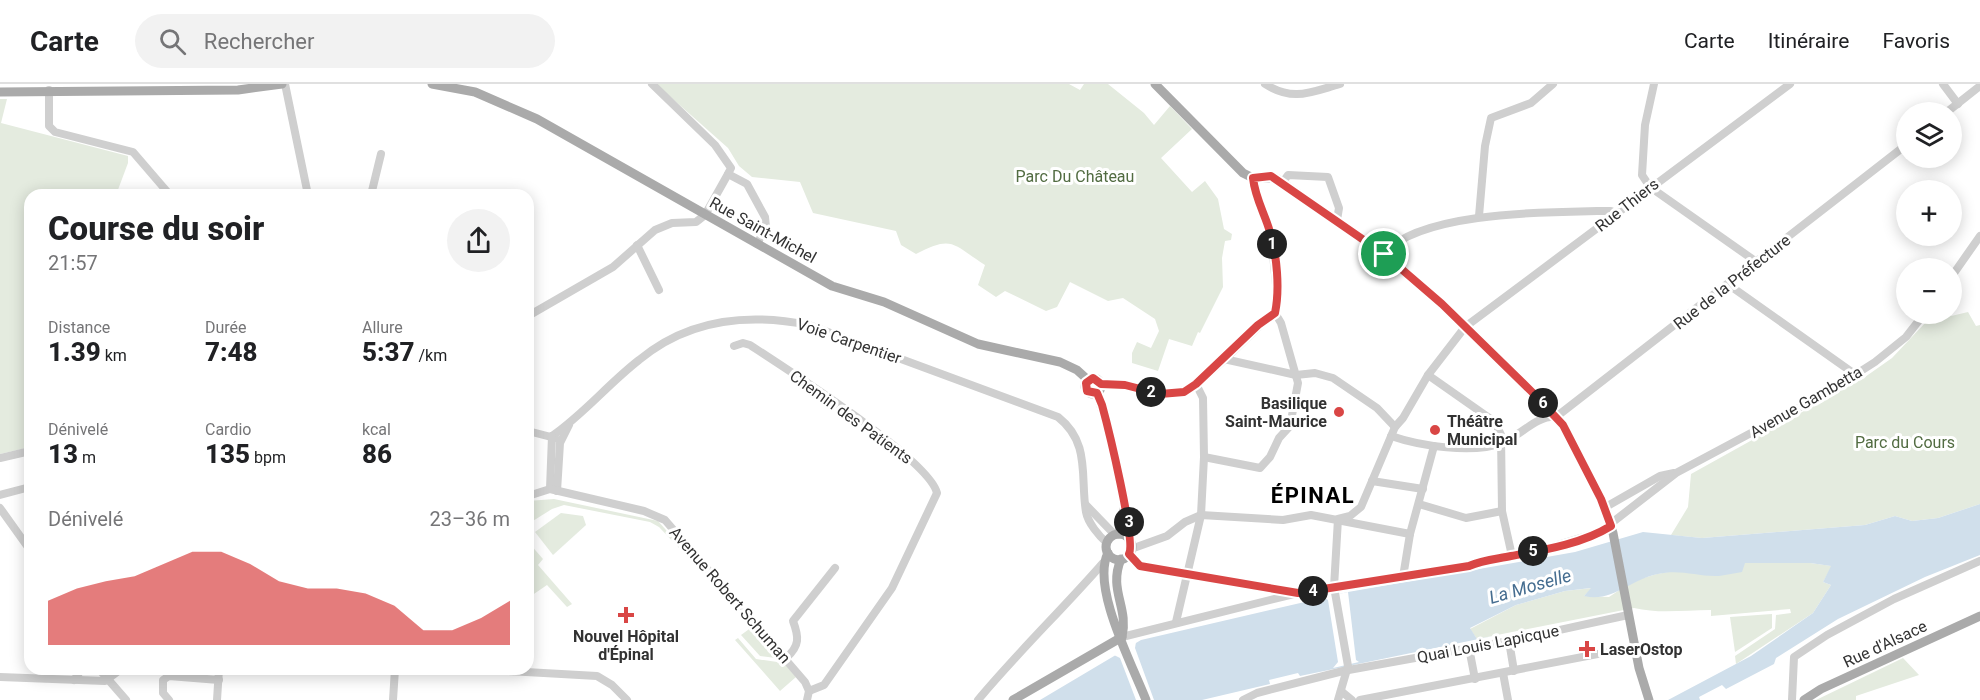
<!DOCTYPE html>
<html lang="fr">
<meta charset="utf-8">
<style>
:root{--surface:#fff;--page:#f2f2f2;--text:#202124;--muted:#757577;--line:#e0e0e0;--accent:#d94645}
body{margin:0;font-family:Roboto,sans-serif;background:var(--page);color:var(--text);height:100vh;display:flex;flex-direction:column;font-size:22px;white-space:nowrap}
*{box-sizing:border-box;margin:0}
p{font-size:20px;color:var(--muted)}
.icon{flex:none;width:33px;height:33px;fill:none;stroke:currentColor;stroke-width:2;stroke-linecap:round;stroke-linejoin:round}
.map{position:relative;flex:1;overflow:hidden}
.panel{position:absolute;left:24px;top:105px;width:510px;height:486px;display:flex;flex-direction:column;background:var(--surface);border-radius:18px;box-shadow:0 3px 15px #0003}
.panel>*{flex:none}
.tools{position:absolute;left:1896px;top:18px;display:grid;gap:12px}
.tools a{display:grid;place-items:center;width:66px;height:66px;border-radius:50%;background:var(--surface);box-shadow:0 3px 15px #0003;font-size:30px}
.pin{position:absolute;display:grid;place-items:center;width:51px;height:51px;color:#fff;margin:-26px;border:3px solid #fff;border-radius:50%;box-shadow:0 2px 6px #0007}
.km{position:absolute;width:30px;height:30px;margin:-15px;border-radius:50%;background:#222;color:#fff;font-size:16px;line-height:30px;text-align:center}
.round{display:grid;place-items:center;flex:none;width:63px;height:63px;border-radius:32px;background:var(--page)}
.overview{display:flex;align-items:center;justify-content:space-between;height:102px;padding:0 24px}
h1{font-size:33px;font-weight:800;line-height:45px}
.stats{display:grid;grid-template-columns:repeat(3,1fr);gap:9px;height:102px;padding:6px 24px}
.stats div{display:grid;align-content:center}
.stats b{font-size:26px;font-weight:800}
.stats small{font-size:16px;font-weight:400}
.stats p{font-size:16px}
.chart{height:168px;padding:12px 24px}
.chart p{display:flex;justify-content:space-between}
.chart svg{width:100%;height:108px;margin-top:6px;fill:var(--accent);opacity:.7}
header{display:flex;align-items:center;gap:36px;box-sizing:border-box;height:84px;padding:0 30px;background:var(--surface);border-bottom:2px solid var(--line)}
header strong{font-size:28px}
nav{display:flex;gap:33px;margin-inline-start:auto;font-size:21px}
.search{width:420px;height:54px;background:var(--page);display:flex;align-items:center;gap:15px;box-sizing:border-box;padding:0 21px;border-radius:33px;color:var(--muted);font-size:22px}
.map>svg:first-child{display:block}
</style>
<header>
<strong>Carte</strong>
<div class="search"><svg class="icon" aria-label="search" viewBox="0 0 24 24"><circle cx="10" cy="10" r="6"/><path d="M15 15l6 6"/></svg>Rechercher</div>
<nav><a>Carte</a><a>Itinéraire</a><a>Favoris</a></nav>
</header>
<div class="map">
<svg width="1980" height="616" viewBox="0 0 1980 616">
<rect width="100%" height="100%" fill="#fff"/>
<g fill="#e4ebdf">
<path d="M656,0H1069L1080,6L1084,0H1108L1144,29L1154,41L1170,22L1192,45L1161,74L1192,108L1205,97L1218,115L1224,145L1232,150L1231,156L1225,157L1222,174L1223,203L1200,249L1198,248L1192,262L1169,255L1158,287L1132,279V269L1137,258L1151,264L1159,247L1155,235L1123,214L1108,217L1070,198L1057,223L1046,227L1005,207L996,213L978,201L985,181C952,160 953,151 916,170L901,161L896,147L813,129L800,98L752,93L739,82L728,64Z"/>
<polygon points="0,15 7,15 1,39 128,72 128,79 116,111 30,111 30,363 0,370"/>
<polygon points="1968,228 1976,242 1980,241 1980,420 1938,434 1912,437 1895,432 1865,441 1702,454 1671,451 1688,423 1691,390 1865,293 1892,274 1926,238"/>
<polygon points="554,415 658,437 681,463 681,466 659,443 650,438 564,421 552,425 528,440 528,417"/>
<polygon points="561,429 583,432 586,441 553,471 535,448"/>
<polygon points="529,459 543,475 538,481 572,520 567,523 547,501 528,514"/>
<path d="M1744,479H1810L1832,482L1823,498L1831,501L1813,529L1736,580L1735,572L1775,545L1776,531L1791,529L1790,525L1711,532V526C1684,526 1659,530 1634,524L1477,555L1470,545L1516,521L1565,507L1592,504L1584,512L1609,513L1633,497L1657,490L1679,486L1718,492Z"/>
<polygon points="1772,530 1772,544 1735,568 1730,533"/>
<polygon points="752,543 776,574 760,572 741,551"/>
<polygon points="738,554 756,575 784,579 796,593 780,607 735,556"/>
<polygon points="1903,574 1919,591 1856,612 1856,616 1816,616"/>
</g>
<path fill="#d0dfeb" d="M1980,420V471L1925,493L1838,535L1776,574L1774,580L1726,605L1722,601L1699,613L1700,616H1668L1751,572L1813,529L1831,501L1823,498L1831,482L1810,479H1745L1742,488C1735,489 1727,491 1719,492C1697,493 1681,485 1658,490C1631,495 1612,519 1584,512L1591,504L1565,507L1516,521L1470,544L1477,555L1498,551L1300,592L1298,589L1269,596L1270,600L1202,616H1040L1141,556L1348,508L1575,468L1643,448L1702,454L1865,441L1895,432L1912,437L1938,434Z"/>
<g fill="#fff">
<polygon points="1348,508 1356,576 1359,578 1333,584 1338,578 1328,516 1324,513"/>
<polygon points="1136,558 1135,564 1154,616 1136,616 1120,574 1114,571"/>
</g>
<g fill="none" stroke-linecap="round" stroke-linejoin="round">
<g stroke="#cfcfcf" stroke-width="8">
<polyline points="285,0 308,111"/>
<path d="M1265,0C1293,18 1311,8 1340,0"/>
<polyline points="1654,0 1645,41 1642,91 1650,103 1758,179"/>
<polyline points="1943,0 1958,20"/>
<polyline points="49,6 49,42 55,48 133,68 170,111"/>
<polyline points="1947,28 1980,2"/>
<polyline points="728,90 747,100 765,133 766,143 757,160"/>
<polyline points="1283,98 1288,91 1328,93 1339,124 1337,136"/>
<polyline points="371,111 381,70"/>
<polyline points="1479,132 1485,62 1491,34 1531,19 1553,0"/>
<polyline points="637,161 659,206"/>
<path d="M1384,170C1418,128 1546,128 1597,127H1611L1616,130"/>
<polyline points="1952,192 1980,152"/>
<polyline points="1729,201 1856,291"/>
<polyline points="528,232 613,183 655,146 672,139 696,138 705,131 728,90 731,84 715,61 652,0"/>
<path d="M734,262L743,259L750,261C786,285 929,375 937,409L892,504L824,601L809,607"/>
<polyline points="1224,275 1296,291 1315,289 1333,294 1377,324 1395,343"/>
<polyline points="1428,291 1495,338 1501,351 1502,427 1512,472"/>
<path d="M1101,300C1125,298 1146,311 1170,310C1202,308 1247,249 1275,229"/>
<polyline points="528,347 555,354"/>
<path d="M552,352C584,330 608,300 639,276C688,235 749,229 809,241L1058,333C1091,359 1080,393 1086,428C1088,439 1099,452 1107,459"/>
<path d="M1391,352C1420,362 1473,370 1502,359C1520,352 1537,331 1556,333L1906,61"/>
<polyline points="1204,373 1260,384 1270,373 1279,354 1290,342 1298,299 1281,239 1275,229 1277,211 1271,150 1254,106 1253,94"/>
<polyline points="0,374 30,367"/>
<polyline points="1372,397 1423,405"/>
<polyline points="550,405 552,352"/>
<polyline points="557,407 560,359 569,341"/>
<polyline points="0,411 30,403"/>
<polyline points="528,412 550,405 644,427 665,436 805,598 809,607 807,616"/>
<polyline points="1419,420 1466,434 1502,427"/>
<polyline points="1086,421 1115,451"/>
<polyline points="0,424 30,466"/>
<polyline points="1604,424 1660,392 1674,389"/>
<polyline points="1131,465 1167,452 1185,438 1201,431 1283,436 1311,431 1410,450"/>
<polyline points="1129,470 1140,482 1148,485 1294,508"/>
<polyline points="1403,493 1410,450 1434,362"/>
<polyline points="1176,538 1201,431 1204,373 1203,314 1196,300"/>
<polyline points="1122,553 1298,509 1469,482 1480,477 1544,465 1600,448 1676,389 1828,308 1875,278 1906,253 1924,230"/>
<polyline points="1509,557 1514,587"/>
<polyline points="1469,564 1475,595"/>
<path d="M786,574C800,562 799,553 793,537L835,484"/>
<polyline points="99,585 126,616"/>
<polyline points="473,585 597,592 612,601 627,616"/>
<polyline points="1503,589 1508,616"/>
<polyline points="0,593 105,597 121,585"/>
<polyline points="74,596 82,585"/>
<polyline points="1341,607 1352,616"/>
<polyline points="169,616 163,609 163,596 169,592 219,596"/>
<polyline points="217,616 219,585"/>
<polyline points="393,616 395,585"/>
<path d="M978,616C1018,568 1062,526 1103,479"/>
<polyline points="1243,616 1257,609 1343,587 1509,557 1628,531"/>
<polyline points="1338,616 1348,582 1334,503 1338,435 1350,432 1361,423 1395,343 1403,334 1428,291 1465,243 1790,0"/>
<polyline points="1360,616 1634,563"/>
<polyline points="1792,616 1794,573 1827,551 1894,515 1980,477"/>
</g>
<g stroke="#aaa" stroke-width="9">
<polyline points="432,0 475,8 537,35 832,202 884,218 978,260 1060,278 1077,286 1088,296"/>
<polyline points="1155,0 1243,89 1253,94 1276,94 1384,170 1460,237 1563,341 1601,415 1613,449 1639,584 1649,616"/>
<polyline points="0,8 238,6 282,0"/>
<circle cx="1093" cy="302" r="8"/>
<polyline points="1097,309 1107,341 1129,440 1129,456"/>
<polyline points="1119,450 1124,424"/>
<circle cx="1119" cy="463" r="13"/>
<path d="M1108,469C1091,503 1132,580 1146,616"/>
<path d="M1121,475C1108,506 1129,523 1122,553"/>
<polyline points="1013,616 1122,553"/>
<polyline points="1804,616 1821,605 1980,532"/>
</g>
</g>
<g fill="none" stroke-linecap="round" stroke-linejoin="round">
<g stroke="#fff" stroke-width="12">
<path id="route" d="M1271,92L1384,170L1442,220L1532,308L1563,341L1601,415L1611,442C1582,460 1544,466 1511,472C1497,475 1483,476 1469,482L1298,509L1140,482L1129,470C1136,457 1108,343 1102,321L1097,309L1087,307L1086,299L1093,294L1101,300L1125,301L1160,310L1184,308L1196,300L1258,241L1275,229C1280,205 1277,172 1270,148C1265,130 1255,114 1253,94Z"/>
</g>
<use href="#route" stroke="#d94645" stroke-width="8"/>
</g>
<g fill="#d94645" stroke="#fff" stroke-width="2">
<circle cx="1339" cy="328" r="6"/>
<circle cx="1435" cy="346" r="6"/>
<path d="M623 522h6v6h6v6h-6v6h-6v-6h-6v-6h6z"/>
<path d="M1584 556h6v6h6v6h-6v6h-6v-6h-6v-6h6z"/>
</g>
<g text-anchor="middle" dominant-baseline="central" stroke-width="6" stroke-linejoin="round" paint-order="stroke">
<g font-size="16" fill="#526c42" stroke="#fff">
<text x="1075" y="92">Parc Du Château</text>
<text x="1905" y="358">Parc du Cours</text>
</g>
<g font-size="16" fill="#323232" stroke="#fff">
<text transform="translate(1627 121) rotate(-38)">Rue Thiers</text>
<text transform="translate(763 146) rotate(29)">Rue Saint-Michel</text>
<text transform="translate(1732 198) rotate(-38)">Rue de la Préfecture</text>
<text transform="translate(849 257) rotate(19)">Voie Carpentier</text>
<text transform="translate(1806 318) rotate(-30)">Avenue Gambetta</text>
<text transform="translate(851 333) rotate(36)">Chemin des Patients</text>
<text transform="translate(730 511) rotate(49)">Avenue Robert Schuman</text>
<text transform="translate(1488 560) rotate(-11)">Quai Louis Lapicque</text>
<text transform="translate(1885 560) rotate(-25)">Rue d'Alsace</text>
</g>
<g font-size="16" font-weight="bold" fill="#323232" stroke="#fff" text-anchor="start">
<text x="1327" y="319" text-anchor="end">Basilique<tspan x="1327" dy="18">Saint-Maurice</tspan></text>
<text x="1447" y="337">Théâtre<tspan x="1447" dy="18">Municipal</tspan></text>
<text x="626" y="552" text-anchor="middle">Nouvel Hôpital<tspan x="626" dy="18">d'Épinal</tspan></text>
<text x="1600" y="565">LaserOstop</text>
</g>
<g font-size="18" font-style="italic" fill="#456d90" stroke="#fff">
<text transform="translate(1530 502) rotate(-16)">La Moselle</text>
</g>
<g font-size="22" font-weight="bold" letter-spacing="1.5" fill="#000" stroke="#fff">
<text x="1313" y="411">ÉPINAL</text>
</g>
</g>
</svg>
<div class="tools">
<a><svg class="icon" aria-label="layers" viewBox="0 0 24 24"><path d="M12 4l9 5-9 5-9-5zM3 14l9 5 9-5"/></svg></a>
<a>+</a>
<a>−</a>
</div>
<div class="pin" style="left:1384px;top:170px;background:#1e9e55"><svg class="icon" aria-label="arrive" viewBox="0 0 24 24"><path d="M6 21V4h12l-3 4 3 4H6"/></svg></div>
<b class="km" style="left:1272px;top:160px">1</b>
<b class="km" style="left:1151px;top:308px">2</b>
<b class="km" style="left:1129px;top:438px">3</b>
<b class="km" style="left:1313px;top:507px">4</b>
<b class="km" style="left:1533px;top:467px">5</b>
<b class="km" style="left:1543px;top:319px">6</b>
<section class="panel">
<div class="overview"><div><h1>Course du soir</h1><p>21:57</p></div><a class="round"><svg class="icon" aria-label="share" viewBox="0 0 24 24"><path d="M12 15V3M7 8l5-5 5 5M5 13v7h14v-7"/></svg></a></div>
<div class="stats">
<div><p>Distance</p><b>1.39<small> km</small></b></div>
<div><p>Durée</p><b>7:48</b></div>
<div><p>Allure</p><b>5:37<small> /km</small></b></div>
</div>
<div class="stats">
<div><p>Dénivelé</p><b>13<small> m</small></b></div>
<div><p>Cardio</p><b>135<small> bpm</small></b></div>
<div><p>kcal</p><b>86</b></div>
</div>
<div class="chart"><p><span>Dénivelé</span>23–36 m</p>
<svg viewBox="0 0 160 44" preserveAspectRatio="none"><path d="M0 44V26L10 21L20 18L30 16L40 11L50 6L60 6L70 11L80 18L90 21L100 21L110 23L120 28L130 38L140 38L150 33L160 26V44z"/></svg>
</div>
</section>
</div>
